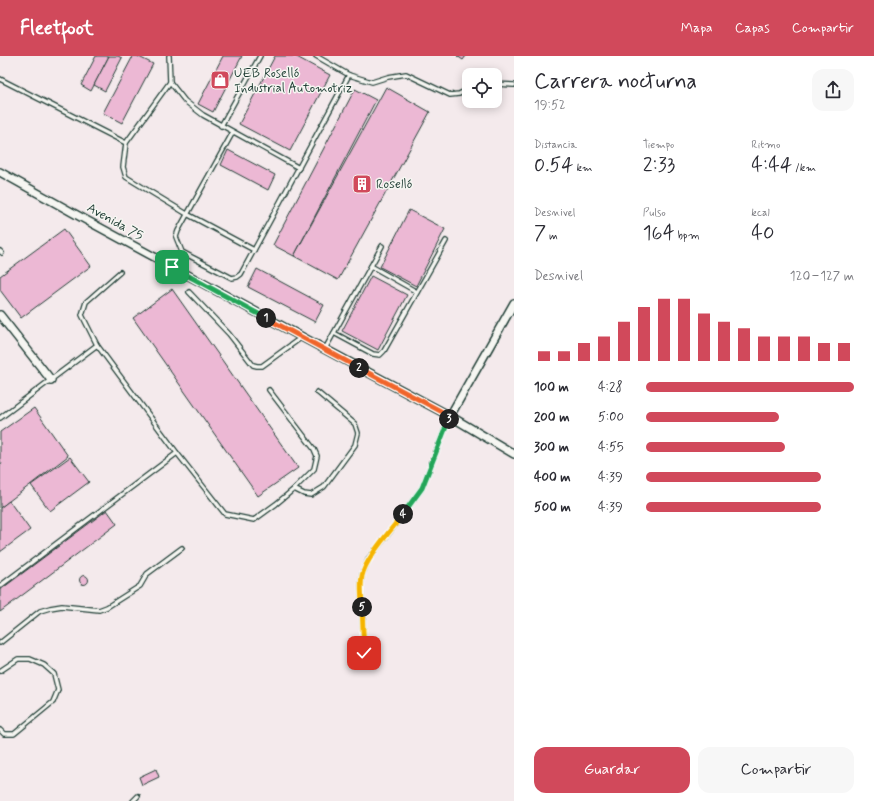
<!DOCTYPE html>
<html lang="es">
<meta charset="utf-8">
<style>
:root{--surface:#fff;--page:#f7f7f7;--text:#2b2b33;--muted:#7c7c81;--accent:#d1495b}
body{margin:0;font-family:Mynerve,sans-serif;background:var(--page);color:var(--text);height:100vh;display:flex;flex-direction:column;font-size:15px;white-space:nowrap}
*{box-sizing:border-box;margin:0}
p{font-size:13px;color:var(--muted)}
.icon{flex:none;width:22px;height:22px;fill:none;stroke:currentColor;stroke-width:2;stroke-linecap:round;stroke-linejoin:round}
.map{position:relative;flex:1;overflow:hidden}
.sheet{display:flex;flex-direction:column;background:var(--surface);width:360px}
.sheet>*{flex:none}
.buttons{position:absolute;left:462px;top:12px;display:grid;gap:8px}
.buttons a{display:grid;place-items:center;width:40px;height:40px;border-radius:8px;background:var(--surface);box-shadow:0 2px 10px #0003;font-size:20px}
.pin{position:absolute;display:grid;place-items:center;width:34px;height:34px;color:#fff;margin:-17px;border-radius:8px;box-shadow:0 2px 6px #0006}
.km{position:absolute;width:20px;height:20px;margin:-10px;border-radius:50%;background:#222;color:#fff;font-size:11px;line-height:20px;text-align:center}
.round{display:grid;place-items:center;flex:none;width:42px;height:42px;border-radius:12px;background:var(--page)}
.head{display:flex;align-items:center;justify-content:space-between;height:68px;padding:0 20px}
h1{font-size:22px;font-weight:600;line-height:30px}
.metrics{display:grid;grid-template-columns:repeat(3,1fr);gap:6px;height:68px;padding:4px 20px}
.metrics div{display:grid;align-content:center}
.metrics b{font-size:20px;font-weight:600}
.metrics small{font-size:11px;font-weight:400}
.metrics p{font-size:11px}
.chart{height:112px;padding:8px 20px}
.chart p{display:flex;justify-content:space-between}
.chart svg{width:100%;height:72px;margin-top:4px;stroke:var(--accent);stroke-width:6}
.button{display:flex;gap:8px;margin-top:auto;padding:8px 20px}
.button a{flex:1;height:46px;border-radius:12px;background:var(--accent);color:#fff;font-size:16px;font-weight:600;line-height:46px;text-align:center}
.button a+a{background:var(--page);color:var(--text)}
ul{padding:0 20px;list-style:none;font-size:13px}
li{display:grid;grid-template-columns:64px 48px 1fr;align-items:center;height:30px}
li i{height:10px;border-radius:5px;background:var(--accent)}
header{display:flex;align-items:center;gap:24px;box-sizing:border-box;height:56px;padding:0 20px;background:var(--accent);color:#fff}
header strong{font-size:19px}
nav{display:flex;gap:22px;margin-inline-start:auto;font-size:14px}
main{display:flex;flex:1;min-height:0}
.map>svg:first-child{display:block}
</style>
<header>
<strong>Fleetfoot</strong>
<nav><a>Mapa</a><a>Capas</a><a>Compartir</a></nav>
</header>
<main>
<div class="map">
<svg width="514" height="745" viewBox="0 0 514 745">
<rect width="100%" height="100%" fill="#f4eaec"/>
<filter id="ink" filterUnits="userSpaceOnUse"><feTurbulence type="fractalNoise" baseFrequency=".025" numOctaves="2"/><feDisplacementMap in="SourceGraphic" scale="8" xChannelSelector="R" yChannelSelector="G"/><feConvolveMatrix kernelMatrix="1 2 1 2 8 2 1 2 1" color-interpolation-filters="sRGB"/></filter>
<g filter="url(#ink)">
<g fill="#ecb8d4" stroke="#1f3d34">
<polygon points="96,0 109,0 91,35 81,29"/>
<polygon points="109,0 118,0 122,2 105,35 94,29"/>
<polygon points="133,0 137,0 153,8 122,67 103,57"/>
<polygon points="223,0 242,0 213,56 198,48"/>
<polygon points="275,0 295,0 330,19 290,95 239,68"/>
<polygon points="457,0 466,0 463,4"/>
<polygon points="386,31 430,56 338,224 294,200"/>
<polygon points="355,33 376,44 294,200 273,189"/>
<polygon points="228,94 275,119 268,134 221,109"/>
<polygon points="409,154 445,173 416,230 380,211"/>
<polygon points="64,173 91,210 21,262 0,234 0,220"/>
<polygon points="257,213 324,249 315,266 248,231"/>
<polygon points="371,220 407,239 378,294 342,275"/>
<polygon points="172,233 298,412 258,440 133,262"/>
<polygon points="34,352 68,400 0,452 0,409 2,408 0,405 0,376"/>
<polygon points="70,401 89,426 50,455 31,429"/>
<polygon points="9,445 30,474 0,496 0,452"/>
<polygon points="107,454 117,468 0,556 0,534"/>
<circle cx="84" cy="524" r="4.5"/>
<polygon points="156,713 159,721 142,729 139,721"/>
</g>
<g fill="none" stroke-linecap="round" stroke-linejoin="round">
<g stroke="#1f3d34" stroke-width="6">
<g id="service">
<polyline points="169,0 170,26 185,45 203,59 299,112"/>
<polyline points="316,0 349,19 372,26 388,21 406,18 450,39 459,38 469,33"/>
<polyline points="0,23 126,87"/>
<polyline points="170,26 126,87 123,111 126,121 187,158 254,194"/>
<polyline points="495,28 514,29"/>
<polyline points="221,70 260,0"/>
<polyline points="233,76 178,175 176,181 182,196 232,222 237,221 241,218 349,19"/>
<polyline points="0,195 2,197"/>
<polyline points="371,210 417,236"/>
<polyline points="189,236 229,278 253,309 257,310 262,310 302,281"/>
<polyline points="334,277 373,298 380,299 384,295 446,185"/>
<polyline points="97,289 82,259 86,246 120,216"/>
<polyline points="325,293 382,190"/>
<polyline points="0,362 97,289 177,397 0,530"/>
<polyline points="177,397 225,458 254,464 276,448 294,433 314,413 317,400 314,393 269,334"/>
<polyline points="294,433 304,438 311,439 324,431 355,389 358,377 355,368 317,336"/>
<polyline points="0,587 40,555 50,552 62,550 99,554 107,551 140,530 147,518 182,492"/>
<polyline points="364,597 361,529 362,519 369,502 389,477 422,432 450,360"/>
<polyline points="0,615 18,603 30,603 44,609 54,618 58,634 53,646 14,678 4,678 0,674"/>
<polyline points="133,745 138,740"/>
</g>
</g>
<g stroke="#1f3d34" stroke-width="10">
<g id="minor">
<polyline points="0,116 86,164 302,281 450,360 514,398"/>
<polyline points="0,259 51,324"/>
<polyline points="450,360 514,247"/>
</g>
</g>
<use href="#service" stroke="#f6f6f2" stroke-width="3.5"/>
<use href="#minor" stroke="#f6f6f2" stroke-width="7"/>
</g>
</g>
<g fill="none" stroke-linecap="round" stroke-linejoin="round" filter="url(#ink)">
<g stroke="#fff" stroke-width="8">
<polyline id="split-1" points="172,211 266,262"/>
</g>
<g stroke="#fff" stroke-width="8">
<polyline id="split-2" points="266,262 359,312"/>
</g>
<g stroke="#fff" stroke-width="8">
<polyline id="split-3" points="359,312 450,360 449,363"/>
</g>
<g stroke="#fff" stroke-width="8">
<polyline id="split-4" points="403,458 422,432 449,363"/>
</g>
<g stroke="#fff" stroke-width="8">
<path id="split-5" d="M362,551C362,541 360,530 362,520C366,501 391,475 403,458"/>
</g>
<g stroke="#fff" stroke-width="8">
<polyline id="split-6" points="362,551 364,597"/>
</g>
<use href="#split-1" stroke="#22a559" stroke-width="5"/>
<use href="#split-2" stroke="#f0652b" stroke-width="5"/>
<use href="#split-3" stroke="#f0652b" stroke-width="5"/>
<use href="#split-4" stroke="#22a559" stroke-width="5"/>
<use href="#split-5" stroke="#f5b400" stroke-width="5"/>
<use href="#split-6" stroke="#f5b400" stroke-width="5"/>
</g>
<defs>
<g id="shop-square" transform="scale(1)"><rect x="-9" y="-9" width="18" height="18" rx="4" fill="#d1495b" stroke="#f6f6f2"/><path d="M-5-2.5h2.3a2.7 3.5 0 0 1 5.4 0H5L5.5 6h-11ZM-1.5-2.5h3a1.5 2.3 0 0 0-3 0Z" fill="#fff"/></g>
<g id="building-square" transform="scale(1)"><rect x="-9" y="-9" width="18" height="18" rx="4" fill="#d1495b" stroke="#f6f6f2"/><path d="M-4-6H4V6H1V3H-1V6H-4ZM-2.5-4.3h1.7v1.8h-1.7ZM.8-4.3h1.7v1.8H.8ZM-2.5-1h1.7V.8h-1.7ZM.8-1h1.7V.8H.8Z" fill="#fff"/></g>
</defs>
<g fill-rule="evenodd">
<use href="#shop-square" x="220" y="24"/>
<use href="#building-square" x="362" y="128"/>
</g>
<g text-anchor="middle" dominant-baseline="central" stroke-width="3" stroke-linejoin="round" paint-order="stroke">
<g font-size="13" fill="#1f3d34" stroke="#f6f6f2" text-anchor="start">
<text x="234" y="17">UEB Roselló<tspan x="234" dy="15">Industrial Automotriz</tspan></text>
<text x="376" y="128">Roselló</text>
</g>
<g font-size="13" fill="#1f3d34" stroke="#f6f6f2">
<text transform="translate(115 166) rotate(29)">Avenida 75</text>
</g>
</g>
</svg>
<div class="buttons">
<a><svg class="icon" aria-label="locate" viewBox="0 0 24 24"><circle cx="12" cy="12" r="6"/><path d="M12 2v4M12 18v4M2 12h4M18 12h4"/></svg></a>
</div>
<div class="pin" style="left:172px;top:211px;background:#1e9e55"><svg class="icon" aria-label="arrive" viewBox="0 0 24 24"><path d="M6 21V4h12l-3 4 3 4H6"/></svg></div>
<div class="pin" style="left:364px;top:597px;background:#d93025"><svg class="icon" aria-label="check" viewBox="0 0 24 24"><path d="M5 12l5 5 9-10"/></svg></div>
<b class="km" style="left:266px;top:262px">1</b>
<b class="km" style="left:359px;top:312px">2</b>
<b class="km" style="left:449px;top:363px">3</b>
<b class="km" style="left:403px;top:458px">4</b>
<b class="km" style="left:362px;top:551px">5</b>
</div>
<section class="sheet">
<div class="head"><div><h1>Carrera nocturna</h1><p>19:52</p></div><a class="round"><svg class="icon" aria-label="share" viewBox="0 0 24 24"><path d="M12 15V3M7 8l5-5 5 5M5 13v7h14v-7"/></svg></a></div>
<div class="metrics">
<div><p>Distancia</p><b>0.54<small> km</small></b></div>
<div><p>Tiempo</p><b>2:33</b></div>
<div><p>Ritmo</p><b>4:44<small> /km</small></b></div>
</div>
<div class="metrics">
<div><p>Desnivel</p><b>7<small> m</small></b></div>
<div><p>Pulso</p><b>164<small> bpm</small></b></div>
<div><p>kcal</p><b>40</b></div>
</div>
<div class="chart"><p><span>Desnivel</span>120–127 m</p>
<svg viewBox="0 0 160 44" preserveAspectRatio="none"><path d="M5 44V38M15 44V38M25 44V33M35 44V29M45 44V20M55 44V11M65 44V6M75 44V6M85 44V15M95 44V20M105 44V24M115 44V29M125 44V29M135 44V29M145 44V33M155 44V33"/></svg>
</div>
<ul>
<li><b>100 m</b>4:28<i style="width:100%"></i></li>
<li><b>200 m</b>5:00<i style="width:64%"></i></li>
<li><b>300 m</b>4:55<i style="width:67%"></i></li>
<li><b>400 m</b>4:39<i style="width:84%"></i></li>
<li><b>500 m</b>4:39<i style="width:84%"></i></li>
</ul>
<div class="button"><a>Guardar</a><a>Compartir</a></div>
</section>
</main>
